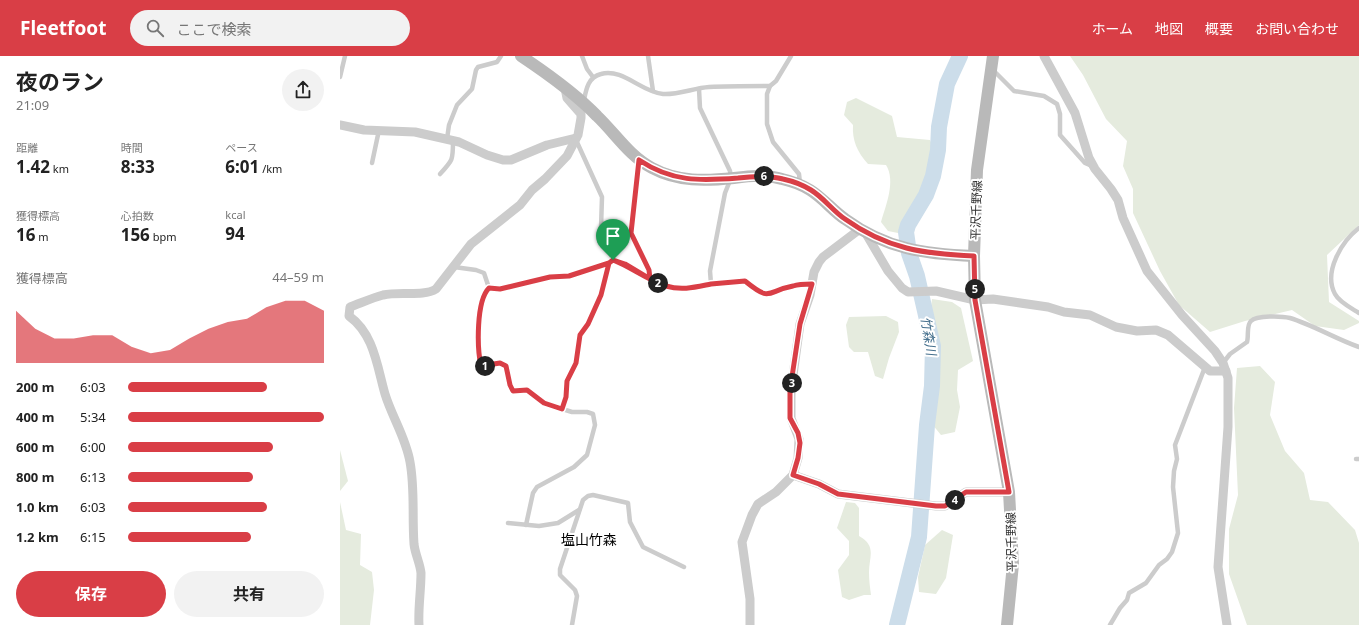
<!DOCTYPE html>
<html lang="ja">
<meta charset="utf-8">
<style>
:root{--surface:#fff;--page:#f2f2f2;--text:#222;--muted:#767676;--accent:#d93e46}
body{margin:0;font-family:"Noto Sans","Noto Sans JP",sans-serif;background:var(--page);color:var(--text);height:100vh;display:flex;flex-direction:column;font-size:15px;white-space:nowrap}
*{box-sizing:border-box;margin:0}
p{font-size:13px;color:var(--muted)}
.icon{flex:none;width:22px;height:22px;fill:none;stroke:currentColor;stroke-width:2;stroke-linecap:round;stroke-linejoin:round}
.map{position:relative;flex:1;overflow:hidden}
.drawer{display:flex;flex-direction:column;background:var(--surface);width:340px}
.drawer>*{flex:none}
.pin{position:absolute;display:grid;place-items:center;width:34px;height:34px;color:#fff;margin:-41px -17px;border-radius:50% 50% 50% 0;rotate:-45deg;box-shadow:0 0 4px #0007}
.pin .icon{rotate:45deg}
.km{position:absolute;width:20px;height:20px;margin:-10px;border-radius:50%;background:#222;color:#fff;font-size:11px;line-height:20px;text-align:center}
.round{display:grid;place-items:center;flex:none;width:42px;height:42px;border-radius:21px;background:var(--page)}
.headline{display:flex;align-items:center;justify-content:space-between;height:68px;padding:0 16px}
h1{font-size:22px;font-weight:700;line-height:30px}
.figures{display:grid;grid-template-columns:repeat(3,1fr);gap:6px;height:68px;padding:4px 16px}
.figures div{display:grid;align-content:center}
.figures b{font-size:17px;font-weight:700}
.figures small{font-size:11px;font-weight:400}
.figures p{font-size:11px}
.chart{height:112px;padding:8px 16px}
.chart p{display:flex;justify-content:space-between}
.chart svg{width:100%;height:72px;margin-top:4px;fill:var(--accent);opacity:.7}
.action{display:flex;gap:8px;margin-top:auto;padding:8px 16px}
.action a{flex:1;height:46px;border-radius:24px;background:var(--accent);color:#fff;font-size:16px;font-weight:700;line-height:46px;text-align:center}
.action a+a{background:var(--page);color:var(--text)}
ul{padding:0 16px;list-style:none;font-size:13px}
li{display:grid;grid-template-columns:64px 48px 1fr;align-items:center;height:30px}
li i{height:10px;border-radius:5px;background:var(--accent)}
header{display:flex;align-items:center;gap:24px;box-sizing:border-box;height:56px;padding:0 20px;background:var(--accent);color:#fff}
header strong{font-size:19px}
nav{display:flex;gap:22px;margin-inline-start:auto;font-size:14px}
.search{width:280px;height:36px;background:var(--page);display:flex;align-items:center;gap:10px;box-sizing:border-box;padding:0 14px;border-radius:22px;color:var(--muted);font-size:15px}
main{display:flex;flex:1;min-height:0}
.map>svg:first-child{display:block}
</style>
<header>
<strong>Fleetfoot</strong>
<div class="search"><svg class="icon" aria-label="search" viewBox="0 0 24 24"><circle cx="10" cy="10" r="6"/><path d="M15 15l6 6"/></svg>ここで検索</div>
<nav><a>ホーム</a><a>地図</a><a>概要</a><a>お問い合わせ</a></nav>
</header>
<main>
<section class="drawer">
<div class="headline"><div><h1>夜のラン</h1><p>21:09</p></div><a class="round"><svg class="icon" aria-label="share" viewBox="0 0 24 24"><path d="M12 15V3M7 8l5-5 5 5M5 13v7h14v-7"/></svg></a></div>
<div class="figures">
<div><p>距離</p><b>1.42<small> km</small></b></div>
<div><p>時間</p><b>8:33</b></div>
<div><p>ペース</p><b>6:01<small> /km</small></b></div>
</div>
<div class="figures">
<div><p>獲得標高</p><b>16<small> m</small></b></div>
<div><p>心拍数</p><b>156<small> bpm</small></b></div>
<div><p>kcal</p><b>94</b></div>
</div>
<div class="chart"><p><span>獲得標高</span>44–59 m</p>
<svg viewBox="0 0 160 44" preserveAspectRatio="none"><path d="M0 44V12L10 23L20 29L30 29L40 27L50 27L60 34L70 38L80 36L90 29L100 23L110 19L120 17L130 10L140 6L150 6L160 12V44z"/></svg>
</div>
<ul>
<li><b>200 m</b>6:03<i style="width:71%"></i></li>
<li><b>400 m</b>5:34<i style="width:100%"></i></li>
<li><b>600 m</b>6:00<i style="width:74%"></i></li>
<li><b>800 m</b>6:13<i style="width:64%"></i></li>
<li><b>1.0 km</b>6:03<i style="width:71%"></i></li>
<li><b>1.2 km</b>6:15<i style="width:63%"></i></li>
</ul>
<div class="action"><a>保存</a><a>共有</a></div>
</section>
<div class="map">
<svg width="1019" height="569" viewBox="0 0 1019 569">
<rect width="100%" height="100%" fill="#fff"/>
<g fill="#e5ebde">
<polygon points="730,0 1019,0 1019,169 987,199 989,246 1019,265 1019,267 1004,274 975,270 952,254 905,265 870,276 839,249 820,215 793,157 793,133 783,110 787,85 766,63 743,19"/>
<path d="M516,42L552,60L557,81L590,84L594,94L588,120L580,141L558,177L548,175L541,166C546,149 556,125 546,109L528,108C517,96 512,84 513,69L504,59L507,46Z"/>
<polygon points="592,243 612,246 621,252 633,305 618,314 617,334 620,351 615,376 601,379 592,368 596,316 595,275 590,259"/>
<polygon points="546,260 558,266 559,276 549,302 543,323 535,320 528,296 514,296 509,291 506,269 509,261"/>
<polygon points="920,310 935,326 930,359 945,395 964,417 970,444 988,446 1015,474 1019,487 1019,569 907,569 889,518 889,473 898,439 894,352 897,312"/>
<polygon points="0,394 8,425 0,435"/>
<polygon points="0,446 6,474 21,478 20,509 32,516 34,534 30,569 0,569"/>
<path d="M506,446L515,447L519,452V480C537,490 529,501 529,516C529,524 530,532 531,539H524L509,544L502,541L498,514L509,499V485L497,472Z"/>
<polygon points="602,474 613,479 606,522 596,538 579,536 578,521 585,489"/>
</g>
<g fill="none" stroke-linecap="round" stroke-linejoin="round">
<polyline stroke="#ccddea" stroke-width="16" points="557,569 579,481 587,369 592,330 593,290 577,220 569,197 566,176 568,169 586,139 593,120 598,94 599,71 607,28 620,0"/>
<g stroke="#ccc" stroke-width="4.5">
<polyline points="242,0 247,13 253,21"/>
<polyline points="308,0 313,35"/>
<polyline points="451,0 436,25 430,30 427,38 427,68 433,86 459,118 460,127"/>
<polyline points="652,17 656,17 674,35 704,40 717,48 720,58 720,79 745,107 752,110"/>
<polyline points="0,21 5,0"/>
<polyline points="359,33 360,52 390,115 391,122 385,137 370,215 371,228"/>
<path d="M244,44C246,34 248,21 261,18C283,12 301,36 323,38C338,39 354,32 369,31C389,30 410,30 430,30"/>
<polyline points="107,83 109,69 117,49 132,33 136,14 138,11 157,6 161,0"/>
<path d="M236,84L262,141L261,172L273,204L326,230L349,233L371,228L405,225C432,247 426,235 453,230C459,228 466,228 472,228"/>
<polyline points="299,105 291,177 309,214 310,223"/>
<polyline points="32,107 39,74"/>
<path d="M100,118C113,104 113,104 113,85"/>
<path d="M1019,172C1002,185 983,216 995,238C999,246 1011,252 1019,257"/>
<polyline points="114,211 136,214 144,217 149,232 160,233 210,221 229,220 269,207 273,204"/>
<path d="M149,232C147,234 144,236 144,239C138,256 137,292 141,310L160,307L166,310L170,329L173,335L187,334L203,347L232,356H247L253,358L255,369L247,399L234,411L197,431L193,437L186,469"/>
<path d="M883,307L890,298L907,286C909,280 906,269 911,265C917,259 942,260 950,262C973,269 996,283 1019,291"/>
<polyline points="222,353 226,341 227,325 236,307 240,279 248,268 261,239 269,207"/>
<polyline points="1016,403 1019,403"/>
<polyline points="168,467 199,470 218,467 239,454"/>
<polyline points="232,569 237,540 235,534 220,519 220,513 243,444 248,440 253,439 288,447 290,466 303,491 344,511"/>
<polyline points="770,569 780,552 787,544 789,537 806,527 819,509 827,503 832,496 838,477 833,431 834,415 837,403 835,389 865,311"/>
</g>
<g stroke="#ccc" stroke-width="9">
<polyline points="704,0 735,57 749,102 755,113 771,133 778,144 783,162 807,215 842,259 875,295 883,307 888,322 888,371 878,511 887,569"/>
<polyline points="0,69 24,74 75,76 119,86 147,99 163,104 171,104 207,89 236,82"/>
<polyline points="525,176 548,215 562,232 568,236 596,235 635,244 653,243 708,251 724,256 750,259 776,271 797,275 816,274 828,279 870,315 886,315"/>
<polyline points="453,419 479,428 498,438 596,450 605,450 626,436 669,436"/>
<path d="M79,569C78,552 81,535 81,517C80,507 75,498 74,488C72,461 75,433 70,406C66,382 52,361 45,338C37,310 34,278 9,260L10,251C21,247 32,242 43,239C60,235 83,241 96,233L131,188L180,149L192,134L205,123L227,100L238,79L241,62V58L227,42L225,32"/>
<polyline points="410,569 410,543 402,486 412,459 418,448 436,436 453,419 458,402 459,383 451,362 451,334 460,268 470,239 474,216 479,206 483,201 520,173"/>
</g>
<g stroke="#b9b9b9" stroke-width="12">
<path d="M181,0C208,18 235,37 257,60C275,77 289,100 312,112C338,126 365,125 394,122C410,120 426,118 442,123C451,125 462,129 470,134C483,142 493,155 505,163C546,193 584,198 634,200"/>
<polyline points="653,0 637,114 634,200 635,244 669,436 673,508 667,569"/>
</g>
</g>
<g fill="none" stroke-linecap="round" stroke-linejoin="round">
<g stroke="#fff" stroke-width="8">
<path id="route" d="M273,204L269,207L261,239L248,268L240,279L236,307L227,325L226,341L222,353L204,347L187,334L173,335L170,329L166,310L160,307L141,310C137,292 136,245 149,232L160,233L210,221L229,220L269,207L273,204C291,211 307,224 326,230C342,235 356,231 371,228C383,227 394,226 405,225C432,247 426,235 453,230C459,228 466,228 472,228L460,268L450,334V362L458,377L460,387L458,402L453,419L479,428L498,438L596,450H605L626,436H669L635,244L634,200C584,198 547,193 505,163C493,155 484,142 471,134C463,129 452,125 443,123C428,119 413,120 398,122C360,125 332,126 299,104L291,177L309,214L310,223L285,208L273,204"/>
</g>
<use href="#route" stroke="#d93e46" stroke-width="5"/>
</g>
<g text-anchor="middle" dominant-baseline="central" stroke-width="4" stroke-linejoin="round" paint-order="stroke">
<g font-size="12" fill="#2f2f2f" stroke="#fff">
<text transform="translate(636 154) rotate(-88)">平沢千野線</text>
<text transform="translate(671 486) rotate(-91)">平沢千野線</text>
</g>
<g font-size="13" font-style="italic" fill="#436e8c" stroke="#fff">
<text transform="translate(589 280) rotate(81)">竹森川</text>
</g>
<g font-size="14" fill="#000" stroke="#fff">
<text x="249" y="483">塩山竹森</text>
</g>
</g>
</svg>
<div class="pin" style="left:273px;top:204px;background:#1e9e55"><svg class="icon" aria-label="arrive" viewBox="0 0 24 24"><path d="M6 21V4h12l-3 4 3 4H6"/></svg></div>
<b class="km" style="left:145px;top:310px">1</b>
<b class="km" style="left:318px;top:227px">2</b>
<b class="km" style="left:452px;top:327px">3</b>
<b class="km" style="left:615px;top:444px">4</b>
<b class="km" style="left:635px;top:233px">5</b>
<b class="km" style="left:424px;top:120px">6</b>
</div>
</main>
